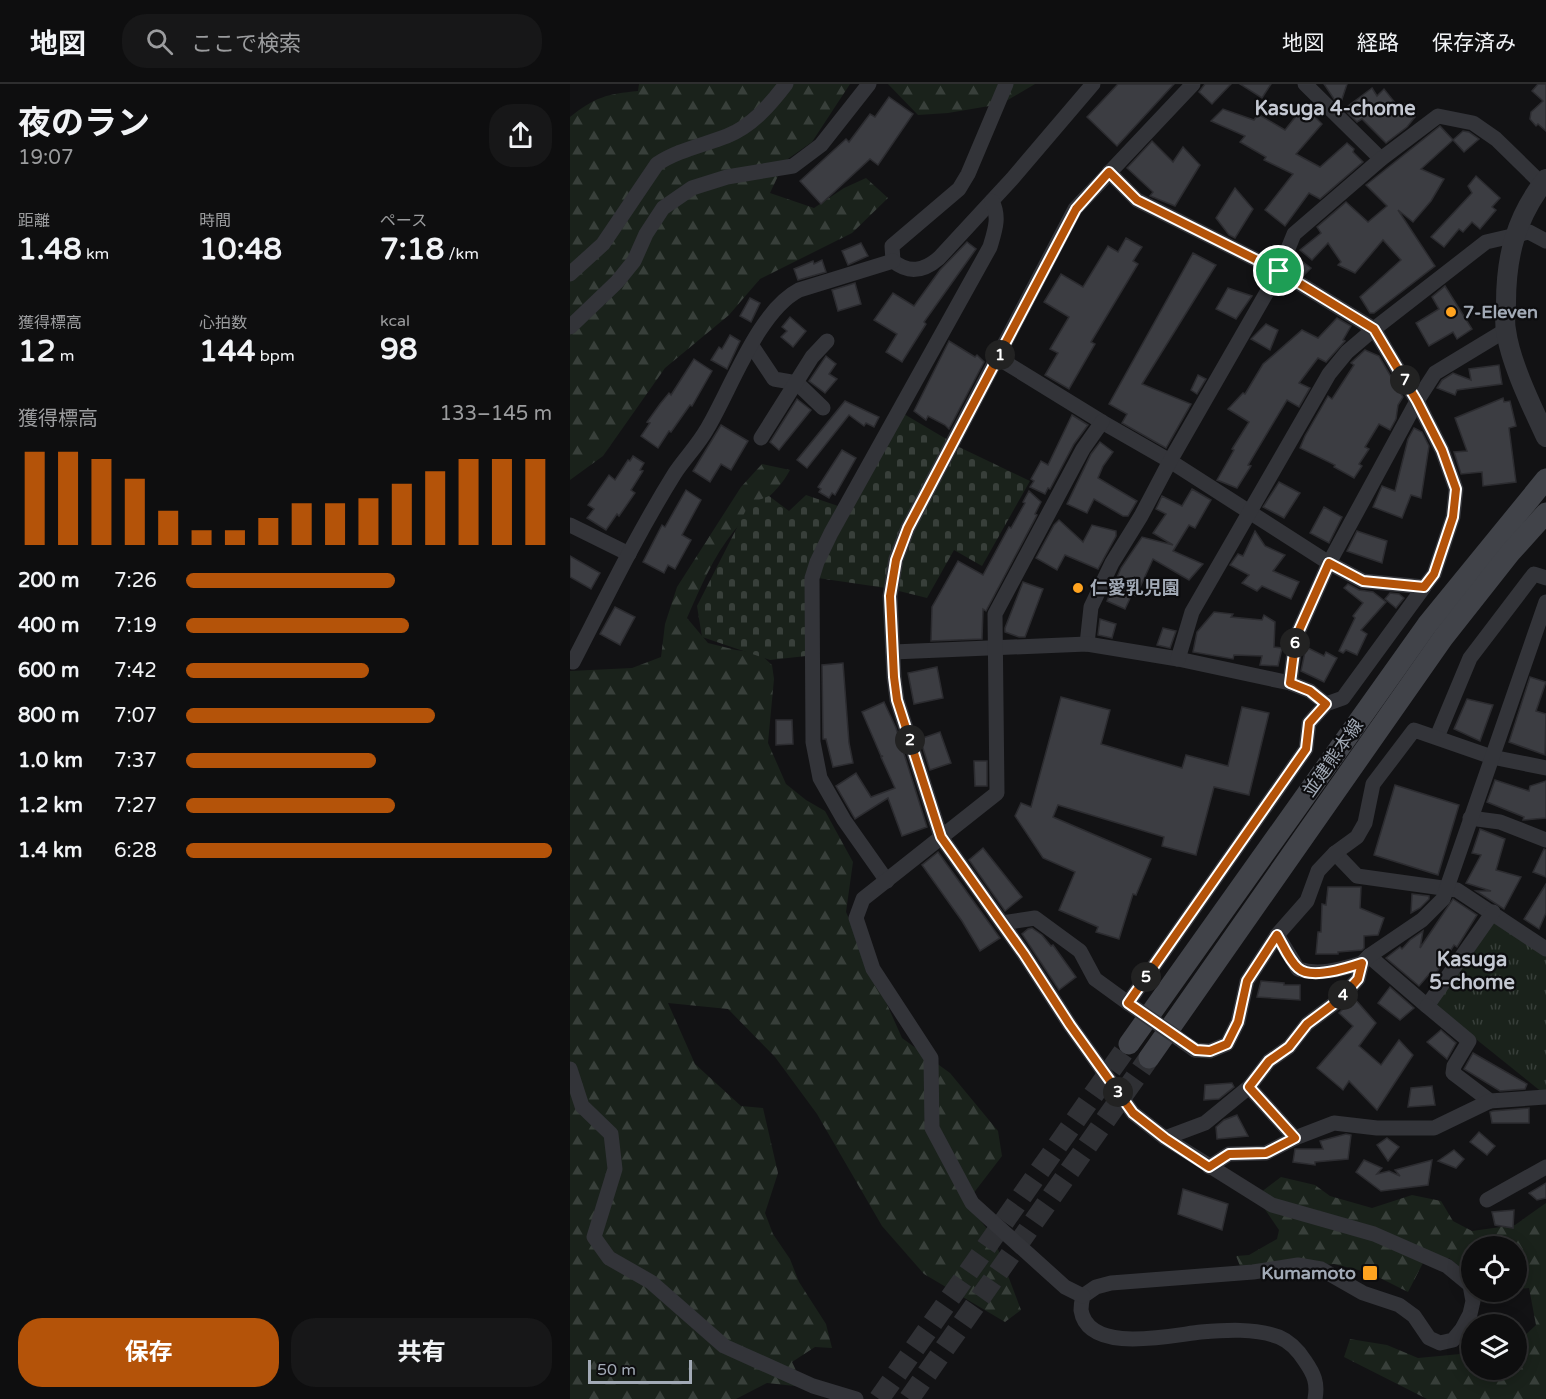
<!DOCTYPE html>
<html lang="ja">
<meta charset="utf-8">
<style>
:root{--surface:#0e0e0f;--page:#171718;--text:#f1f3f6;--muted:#9b9c9e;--line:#2e2e2f;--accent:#b45309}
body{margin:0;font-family:"Varela Round","Noto Sans JP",sans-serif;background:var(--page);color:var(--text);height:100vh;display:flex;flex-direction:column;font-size:22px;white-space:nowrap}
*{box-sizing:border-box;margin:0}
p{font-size:20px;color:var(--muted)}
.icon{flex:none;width:33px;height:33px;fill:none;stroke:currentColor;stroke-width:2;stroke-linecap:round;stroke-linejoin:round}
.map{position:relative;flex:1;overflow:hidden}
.side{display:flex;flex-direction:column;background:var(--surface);width:570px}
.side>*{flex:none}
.controls{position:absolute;left:891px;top:1152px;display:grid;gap:12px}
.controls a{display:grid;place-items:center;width:66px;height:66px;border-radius:50%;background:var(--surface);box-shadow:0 3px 15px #0003,0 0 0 2px var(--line);font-size:30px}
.scale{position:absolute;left:18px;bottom:15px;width:104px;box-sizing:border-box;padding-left:6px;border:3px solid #a2aab6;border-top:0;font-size:16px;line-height:21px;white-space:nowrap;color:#a2aab6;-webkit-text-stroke:4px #0d0d0f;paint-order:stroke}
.pin{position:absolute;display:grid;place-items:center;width:51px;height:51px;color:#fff;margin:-26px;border:3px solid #fff;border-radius:50%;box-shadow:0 2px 6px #0007}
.km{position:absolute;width:30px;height:30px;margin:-15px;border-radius:50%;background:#222;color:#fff;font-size:16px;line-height:30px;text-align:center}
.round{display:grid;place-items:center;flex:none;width:63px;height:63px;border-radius:24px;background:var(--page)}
.summary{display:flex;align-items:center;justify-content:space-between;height:102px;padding:0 18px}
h1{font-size:33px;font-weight:700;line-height:45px}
.figures{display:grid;grid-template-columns:repeat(3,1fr);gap:9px;height:102px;padding:6px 18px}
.figures div{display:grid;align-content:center}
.figures b{font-size:30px;font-weight:700}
.figures small{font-size:16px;font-weight:400}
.figures p{font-size:16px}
.chart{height:168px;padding:12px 18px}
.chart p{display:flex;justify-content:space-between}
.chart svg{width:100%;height:108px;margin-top:6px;stroke:var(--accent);stroke-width:6}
.button{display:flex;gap:12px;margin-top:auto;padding:12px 18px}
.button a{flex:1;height:69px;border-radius:24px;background:var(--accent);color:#fff;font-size:24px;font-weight:700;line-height:69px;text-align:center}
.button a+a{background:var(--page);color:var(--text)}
ul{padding:0 18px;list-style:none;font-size:20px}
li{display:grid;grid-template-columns:96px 72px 1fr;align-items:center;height:45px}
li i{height:15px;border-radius:8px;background:var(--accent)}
header{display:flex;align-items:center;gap:36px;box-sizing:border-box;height:84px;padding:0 30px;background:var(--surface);border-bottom:2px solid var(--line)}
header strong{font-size:28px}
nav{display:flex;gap:33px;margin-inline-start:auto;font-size:21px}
.search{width:420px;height:54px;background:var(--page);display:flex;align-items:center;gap:15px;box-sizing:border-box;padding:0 21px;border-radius:24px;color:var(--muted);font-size:22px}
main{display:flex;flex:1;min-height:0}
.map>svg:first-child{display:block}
</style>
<header>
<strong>地図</strong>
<div class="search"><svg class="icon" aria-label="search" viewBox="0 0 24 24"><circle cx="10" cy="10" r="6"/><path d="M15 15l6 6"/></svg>ここで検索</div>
<nav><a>地図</a><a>経路</a><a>保存済み</a></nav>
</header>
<main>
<section class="side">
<div class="summary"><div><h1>夜のラン</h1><p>19:07</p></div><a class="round"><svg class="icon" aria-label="share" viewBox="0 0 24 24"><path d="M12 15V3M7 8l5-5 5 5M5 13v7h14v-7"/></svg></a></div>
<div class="figures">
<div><p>距離</p><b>1.48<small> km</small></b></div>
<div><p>時間</p><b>10:48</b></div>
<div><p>ペース</p><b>7:18<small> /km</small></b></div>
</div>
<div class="figures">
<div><p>獲得標高</p><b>12<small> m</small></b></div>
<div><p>心拍数</p><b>144<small> bpm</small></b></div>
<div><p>kcal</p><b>98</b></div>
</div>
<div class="chart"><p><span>獲得標高</span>133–145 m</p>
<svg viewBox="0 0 160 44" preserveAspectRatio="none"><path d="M5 44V6M15 44V6M25 44V9M35 44V17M45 44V30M55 44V38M65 44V38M75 44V33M85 44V27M95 44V27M105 44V25M115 44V19M125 44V14M135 44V9M145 44V9M155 44V9"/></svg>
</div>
<ul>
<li><b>200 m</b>7:26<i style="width:57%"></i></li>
<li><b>400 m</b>7:19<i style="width:61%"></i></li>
<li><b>600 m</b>7:42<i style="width:50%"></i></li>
<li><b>800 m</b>7:07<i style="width:68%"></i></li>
<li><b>1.0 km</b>7:37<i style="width:52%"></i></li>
<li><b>1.2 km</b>7:27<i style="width:57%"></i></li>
<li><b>1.4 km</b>6:28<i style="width:100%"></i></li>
</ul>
<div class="button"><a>保存</a><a>共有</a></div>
</section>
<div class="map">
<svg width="976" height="1315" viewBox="0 0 976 1315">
<defs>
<pattern id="forest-firs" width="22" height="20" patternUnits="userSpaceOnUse" patternTransform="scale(1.5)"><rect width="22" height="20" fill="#1a221b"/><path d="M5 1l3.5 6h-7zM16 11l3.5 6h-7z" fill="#383f3a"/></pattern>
<pattern id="cemetery-stones" width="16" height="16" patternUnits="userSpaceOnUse" patternTransform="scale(1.5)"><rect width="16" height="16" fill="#1a221b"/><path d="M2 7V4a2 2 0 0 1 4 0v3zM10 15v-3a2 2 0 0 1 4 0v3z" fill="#383f3a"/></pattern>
<pattern id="park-tufts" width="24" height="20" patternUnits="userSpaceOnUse" patternTransform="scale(1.5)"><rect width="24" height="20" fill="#1a221b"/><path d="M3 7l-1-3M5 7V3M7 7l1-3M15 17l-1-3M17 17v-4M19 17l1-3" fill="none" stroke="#383f3a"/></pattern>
</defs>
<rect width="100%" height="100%" fill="#121214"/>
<g fill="url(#forest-firs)">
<path d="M69,0H280L242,58L215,77L200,109L244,124L274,104L296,94L318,114L282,149L190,195L159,231L95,284L33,372L0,396V33C25,13 37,10 68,7Z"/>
<polygon points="318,0 465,0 431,20 378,29 348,31"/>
<path d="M192,380L220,386C207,411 182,425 164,447C143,473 130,504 117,534L138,559L166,566L189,569L202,581L204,595L198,659L216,700L236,716L255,727L283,778L276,828L332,954L380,989L428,1047L432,1072L396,1119L423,1152L451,1226L435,1238L354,1190L312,1142L247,1030L205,973L158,925L98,919L125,980L171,1022L193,1024L208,1089L195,1129L203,1150L220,1175L229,1198L256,1240L262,1264L245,1263L222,1278L234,1303L197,1299L166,1315H0V587L62,584L91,573L95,540L107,503L171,403Z"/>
<polygon points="711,1093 745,1101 760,1112 802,1124 842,1111 871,1117 883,1137 902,1147 945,1141 976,1119 976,1315 857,1315 774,1273 780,1255 817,1261 848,1274 901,1269 902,1286 946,1286 947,1259 966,1241 959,1204 947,1205 946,1162 902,1162 901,1193 879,1174 854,1177 838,1208 800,1189 764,1180 673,1189 666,1172 679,1171 707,1155 709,1146 686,1112"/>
</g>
<g fill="url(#cemetery-stones)">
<polygon points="334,330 378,356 316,504 248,494 253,479"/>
<polygon points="389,363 460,397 412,482 384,466 357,514 329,507 330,484 347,441"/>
<polygon points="236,411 271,423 238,484 236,572 200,576 132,553 127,522 179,420 199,412 219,427"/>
</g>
<polygon fill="url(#park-tufts)" points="925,837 976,872 976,1009 973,1009 866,923 865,917"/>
<g fill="#3c3d42" stroke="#2c2c30" stroke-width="1.5">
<polygon points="548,0 604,0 547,62 517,33"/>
<polygon points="635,0 661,0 642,20 629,8"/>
<polygon points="670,0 701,0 692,14"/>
<polygon points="754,0 777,0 770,21 764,15"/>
<polygon points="968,0 976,0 976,47 968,40 966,42 960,35 961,28 973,17 962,7"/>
<polygon points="802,4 807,12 814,5 830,25 835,20 845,33 837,43 816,59 792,35 787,38 774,25"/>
<polygon points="319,13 343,30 308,81 300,75 251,120 230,97 276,55 279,58 300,30 305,33"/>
<polygon points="734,22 752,40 726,70 750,83 777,59 784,65 783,68 793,78 750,115 739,109 715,142 695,126 723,90 694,76 696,73 670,58 675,52 641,37 653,25 684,36 688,30 715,46"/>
<polygon points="870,42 883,56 851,85 874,95 861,117 843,138 828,126 865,182 804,229 800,229 790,213 831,176 813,156 785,189 768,181 771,178 758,159 742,176 730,166 751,149 747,143 776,118 798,138 817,122 796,101"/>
<polygon points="893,47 899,48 909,55 894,68 883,56"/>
<polygon points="582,57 603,78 613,63 630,81 605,122 580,112 583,108 557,84"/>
<polygon points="906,92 930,114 922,123 926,126 910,145 902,138 893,148 889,145 874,163 861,153 902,109 898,102"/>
<polygon points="665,104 683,125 665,154 659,151 646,134"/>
<polygon points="556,154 572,163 563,177 568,180 521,258 525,260 499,305 475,291 488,269 480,265 499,233 474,218 491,190 513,203 538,162 548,168"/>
<polygon points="397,158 406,165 354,238 356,240 332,278 316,268 327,250 304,236 323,209 344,222 370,186"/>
<polygon points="291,159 298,172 278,181 272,167"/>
<polygon points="623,169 646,181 572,300 621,320 596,364 552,339 557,330 539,320"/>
<polygon points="729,175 741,184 734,191 722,183"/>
<polygon points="252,176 256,188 228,196 224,185 243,177 244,180"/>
<polygon points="285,199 291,220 268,227 262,206"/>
<polygon points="875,202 902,245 887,255 883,248 859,262 846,239 869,225 862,213"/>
<polygon points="658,204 682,212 666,235 646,225"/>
<polygon points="180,214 190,219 181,238 170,232"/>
<polygon points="220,233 236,247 223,263 211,253 217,247 212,243"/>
<polygon points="767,234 781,242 773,256 775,257 756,278 748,274 729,299 740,304 729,323 717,316 678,381 681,382 667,404 647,396 664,366 662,365 679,338 658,325 673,309 675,310 693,280 732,246 748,254"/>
<polygon points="696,240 708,246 700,266 681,255"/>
<polygon points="160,251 170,257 157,285 141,276 149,263 152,265"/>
<polygon points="379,257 405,273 407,271 414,278 379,345 375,341 358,332 356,336 344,327"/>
<polygon points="795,266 809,272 833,313 828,321 826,335 820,346 809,340 795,363 799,365 789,380 792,382 784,394 764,383 765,381 730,364 735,352 758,312 762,315 784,281 781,279"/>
<polygon points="256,272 266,280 259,290 267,295 255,309 239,297"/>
<polygon points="124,275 142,287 122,322 120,321 101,348 99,347 88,364 71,352 80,339 77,338 90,320 99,309 101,311"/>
<polygon points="929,281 932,300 887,306 885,311 867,304 872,296 883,289 901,296 899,285"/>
<polygon points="628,291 636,295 627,310 621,306"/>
<polygon points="933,314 934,318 940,317 946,342 939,344 946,398 913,402 912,388 891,390 884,368 897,367 885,334"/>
<polygon points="227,315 241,326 209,366 200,358"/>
<polygon points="275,317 309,333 304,343 296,339 294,342 279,331 237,384 227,376"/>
<polygon points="502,331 518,341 504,360 480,405 478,404 475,410 460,403 464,397 461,395 471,377 478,381"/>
<polygon points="151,341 178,357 161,386 151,380 140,398 123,387"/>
<polygon points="844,344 852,348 859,362 851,414 841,411 832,434 803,423 812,402 825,407 838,355"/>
<polygon points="530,358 543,368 533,382 528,394 567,417 558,432 553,432 524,415 517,429 497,420 521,370"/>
<polygon points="272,366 286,374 265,411 262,409 259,414 249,408 251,405 248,403"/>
<polygon points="63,372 74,379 70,386 73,387 61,406 65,409 49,432 47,430 36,446 17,434 24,425 18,421 39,391 45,396 58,376 60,377"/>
<polygon points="709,398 730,409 714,434 693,423"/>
<polygon points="622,405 641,416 625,444 619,441 603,467 633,480 619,496 583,475 566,512 562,510 555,525 537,517 551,484 572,453 603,461 583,449 596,430 586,425 592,412 612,422"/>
<polygon points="116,406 131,416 112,451 121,456 105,485 98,481 94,489 73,478 92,441 95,443"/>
<polygon points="459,407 471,418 465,430 467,431 416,527 413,525 412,555 361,557 362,523 388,477 413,491 439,443 441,444 455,419 453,418"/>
<polygon points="754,423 772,433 759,459 740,449"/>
<polygon points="489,436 513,458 522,441 546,447 546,452 528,485 495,471 487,486 466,474 484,441"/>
<polygon points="685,447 695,462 715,471 703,487 729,498 721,515 692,502 687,507 672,499 679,491 660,481 668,470 673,472"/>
<polygon points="787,447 817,457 812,479 777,467"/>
<polygon points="0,472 30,489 21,505 0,493"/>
<polygon points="453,498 473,505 455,553 449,553 435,548 435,544"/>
<polygon points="778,500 789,506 803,508 816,518 791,546 797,550 787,571 776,566 773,569 769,567 785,534 783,532 793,519 774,504"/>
<polygon points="820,509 829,510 834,514 826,524 815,515"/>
<polygon points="45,523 65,533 50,561 30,550"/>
<polygon points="644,528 663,530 661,533 692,536 694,531 705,538 704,563 712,564 708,582 690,581 692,572 664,571 663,575 623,568 627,548"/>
<polygon points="530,535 546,540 542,554 528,551"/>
<polygon points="593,544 606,547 600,564 587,561"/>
<polygon points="736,563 754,572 756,568 767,574 754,598 731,587"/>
<polygon points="273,579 279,659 283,679 263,683 256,655 253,655 252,581"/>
<polygon points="367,583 373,614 344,620 338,589"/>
<polygon points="960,593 976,598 966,627 976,630 975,671 939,658"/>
<polygon points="491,613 540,626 531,660 612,684 616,671 658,682 672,623 699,629 679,711 644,703 626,771 592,762 594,753 488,721 483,733 581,775 566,811 563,810 549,855 526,848 528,843 489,826 505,788 473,774 445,732 451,719 461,723"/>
<polygon points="897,615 923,621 910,657 884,645"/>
<polygon points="314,618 326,644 357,743 332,752 318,714 285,735 266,702 286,689 301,713 325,704 311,673 313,672 311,672 292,628"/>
<polygon points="206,636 222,636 223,660 206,661"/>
<polygon points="370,648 381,679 360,686 350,655"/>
<polygon points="404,677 417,677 417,702 405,702"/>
<polygon points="925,696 959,707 960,702 976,697 976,734 953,736 954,733 917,718"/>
<polygon points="825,701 889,721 868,791 804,771"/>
<polygon points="910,745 935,755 926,786 951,793 934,825 906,807 921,807 896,799 911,771 902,769"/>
<polygon points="413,764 452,813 435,827 399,776"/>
<polygon points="974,765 976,766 976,793 963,788"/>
<polygon points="368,768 430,854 410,867 392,837 352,781"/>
<polygon points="976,800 976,829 969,845 954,835"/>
<polygon points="758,803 791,803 790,824 814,834 808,851 794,852 794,864 792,866 768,868 768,870 746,870 748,848 751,848 752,820 756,821"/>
<polygon points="842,810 859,812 859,815 850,824 841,829"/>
<polygon points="883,815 907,831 887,863 884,861 865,891 861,888 849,902 816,874 830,863 832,865 840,856 853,847 850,864"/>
<polygon points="462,844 472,851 481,862 483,861 506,893 489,906 452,850 458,845"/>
<polygon points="691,897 714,899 714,901 730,901 730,916 687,913"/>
<polygon points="820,903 844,924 830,936 808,919"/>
<polygon points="784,914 806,939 789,962 811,981 829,956 843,971 807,1026 779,997 773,1006 747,984 783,942 769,929"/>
<polygon points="871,946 886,959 877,975 857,958"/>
<polygon points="903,969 957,1000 955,1005 930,1007 894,985"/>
<polygon points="662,999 664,1003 649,1015 634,1016 635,1001"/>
<polygon points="862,1002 865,1021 838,1023 841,1004"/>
<polygon points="959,1024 959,1039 922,1039 920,1028 923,1027"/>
<polygon points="667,1031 678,1052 647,1055 646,1043 654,1036"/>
<polygon points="909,1048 925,1062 917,1071 900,1058"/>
<polygon points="776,1050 781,1051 778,1075 745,1078 745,1081 723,1078 725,1065 753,1065 750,1057"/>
<polygon points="817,1054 829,1063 818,1077 807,1061"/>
<polygon points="884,1066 894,1075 886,1084 868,1077"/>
<polygon points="794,1076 812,1084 807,1090 819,1087 830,1092 825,1086 862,1076 858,1101 811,1107 786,1088"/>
<polygon points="976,1099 976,1114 967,1116 959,1109"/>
<polygon points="613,1105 658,1120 652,1146 608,1130"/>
<polygon points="944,1126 943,1144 925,1141 922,1128"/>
</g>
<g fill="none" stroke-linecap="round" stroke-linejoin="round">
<g stroke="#2f3034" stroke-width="21" stroke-dasharray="21 10" stroke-linecap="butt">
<polyline points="309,1315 559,960"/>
<polyline points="339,1315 579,974"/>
</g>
<g stroke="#333439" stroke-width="15">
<path d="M436,0L398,90L389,105L322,162L323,177C339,190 354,187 369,174L442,95L523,0"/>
<path d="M623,0L505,125L338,444L326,475L320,512L324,593L327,616L371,753L454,870L500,941L563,1029L595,1054L702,1121L804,1150L877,1182L900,1201L903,1217L900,1230L892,1245L883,1256L870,1259L859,1254L844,1232L829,1221L793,1209L751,1185L728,1181L683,1188L541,1199L526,1203L513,1212C512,1216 511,1222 511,1226C518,1271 602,1251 631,1248C655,1246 686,1244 709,1253C721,1258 728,1266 735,1277C744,1290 748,1299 745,1315"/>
<polyline points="735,0 811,75"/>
<polyline points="539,88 567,116 709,187 804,245 847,317 872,366 886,405 883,433 864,490 854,503"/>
<path d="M0,190L33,160L87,80C108,66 134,61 157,52C182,42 200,21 216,0"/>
<polyline points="0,243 47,198 64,177 76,150 93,124 122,104 157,93 223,82 251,61 299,0"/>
<polyline points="182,262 204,295 227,299 253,324"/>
<polyline points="428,274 532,338 600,377 759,479 793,497 854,503 773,614 756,620 739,639 736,665 558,919 525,895 510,867 465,834 432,839"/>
<polyline points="191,354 242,273 257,257"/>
<polyline points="0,441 59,470"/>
<polyline points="517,560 521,523 542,479 571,432 600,377 709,187 724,150 811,75 868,32 903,39 926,55 972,100"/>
<polyline points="323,568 517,560 608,575 720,599 740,607 756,620"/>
<polyline points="608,575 622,528 759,290 777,268 804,245 916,158 959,148 976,157"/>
<path d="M3,578C36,514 67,450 105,389C115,374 128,361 137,345C161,305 188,227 229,206L323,177"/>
<polyline points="720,599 726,553 759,479 847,317 865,289 936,246"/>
<polyline points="867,653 900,574 964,490 976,494"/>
<polyline points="900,734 930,738 976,756"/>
<polyline points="765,769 787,792 887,806 976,865"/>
<path d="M317,797L274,736L250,694L243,658L242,494L247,478L261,449L420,163C425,146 430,133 422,117"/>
<polyline points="707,851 737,817 748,787 765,769 787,753 795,739 803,700 844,646 922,673 976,684"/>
<polyline points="799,872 857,922 923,828"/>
<polyline points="857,922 899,957 884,982 883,989 920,1017 976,1013"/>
<path d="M625,966L640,967L657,960L668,938L677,897L707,851L728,885C750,892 771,885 792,879"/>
<polyline points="0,985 12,1022 41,1050 45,1085 24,1153 39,1174 81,1198 154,1262 243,1302 286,1315"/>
<polyline points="679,1003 725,1054"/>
<polyline points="595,1054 635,1039 679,1003 699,977 719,963 737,940 769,916 788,895 792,879 799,872 852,836 873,815 976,518"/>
<polyline points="639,1083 659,1070 696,1069 725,1054 764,1039 807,1044 864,1044 920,1017"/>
<polyline points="917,1116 976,1083"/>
<polyline points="513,1212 495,1203 402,1119 362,1044 361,974 303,885 286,834 293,815 427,709 425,530 513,365 532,338"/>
</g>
<path stroke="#333439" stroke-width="20" d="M976,95C946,133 936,172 936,219C936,227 934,237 936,246C940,278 962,323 976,353"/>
<g stroke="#414349" stroke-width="21">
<polyline points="559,960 857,541 976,395"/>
<polyline points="579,974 873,554 940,469 976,429"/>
</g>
<polyline stroke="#333439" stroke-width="15" points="558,919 625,966"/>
</g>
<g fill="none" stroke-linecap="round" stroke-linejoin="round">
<g stroke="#fff" stroke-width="12">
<path id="route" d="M539,88L567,116L709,187L804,245L847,317L872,366L886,405L883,433L864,490L854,503L793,497L759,479L726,553L720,599L740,607L756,620L739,639L736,665L558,919L626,966L640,967L657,960L668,938L677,897L707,851C713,861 719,876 728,884C741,896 777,884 792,879L788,895L769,916L737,940L719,963L699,977L679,1003L725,1054L696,1069L659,1070L639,1083L595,1054L563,1029L500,941L454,870L371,753L327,616L324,593L320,512L326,476L338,444L506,125Z"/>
</g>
<use href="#route" stroke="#b45309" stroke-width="8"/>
</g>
<g fill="#ffa31f" stroke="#0d0d0f" stroke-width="2">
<circle cx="881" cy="228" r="6"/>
<circle cx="508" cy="504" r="6"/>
<rect x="792" y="1181" width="16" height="16" rx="3"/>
</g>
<g text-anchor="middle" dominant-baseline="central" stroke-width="4.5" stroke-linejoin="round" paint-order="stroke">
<g font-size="18" font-weight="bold" fill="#a2aab6" stroke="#0d0d0f" text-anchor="start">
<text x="893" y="228">7-Eleven</text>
<text x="520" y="504">仁愛乳児園</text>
<text x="786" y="1189" text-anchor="end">Kumamoto</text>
</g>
<g font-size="18" fill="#a2aab6" stroke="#0d0d0f">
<text transform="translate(763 674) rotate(-55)">並建熊本線</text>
</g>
<g font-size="20" font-weight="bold" fill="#c4c8d2" stroke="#0d0d0f">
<text x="765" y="25">Kasuga 4-chome</text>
<text x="902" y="876">Kasuga<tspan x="902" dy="23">5-chome</tspan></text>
</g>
</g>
</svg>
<div class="controls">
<a><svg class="icon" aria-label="locate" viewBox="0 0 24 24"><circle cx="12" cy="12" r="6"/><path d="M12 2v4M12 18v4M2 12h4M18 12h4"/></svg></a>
<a><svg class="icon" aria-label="layers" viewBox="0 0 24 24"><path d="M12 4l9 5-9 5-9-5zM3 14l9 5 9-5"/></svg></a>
</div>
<div class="scale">50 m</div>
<div class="pin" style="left:709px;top:187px;background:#1e9e55"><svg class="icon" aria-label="arrive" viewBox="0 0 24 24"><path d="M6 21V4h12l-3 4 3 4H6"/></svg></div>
<b class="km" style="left:430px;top:271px">1</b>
<b class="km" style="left:340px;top:656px">2</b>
<b class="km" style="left:548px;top:1008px">3</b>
<b class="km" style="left:773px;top:911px">4</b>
<b class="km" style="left:576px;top:893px">5</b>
<b class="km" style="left:725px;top:559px">6</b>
<b class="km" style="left:835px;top:296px">7</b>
</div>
</main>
